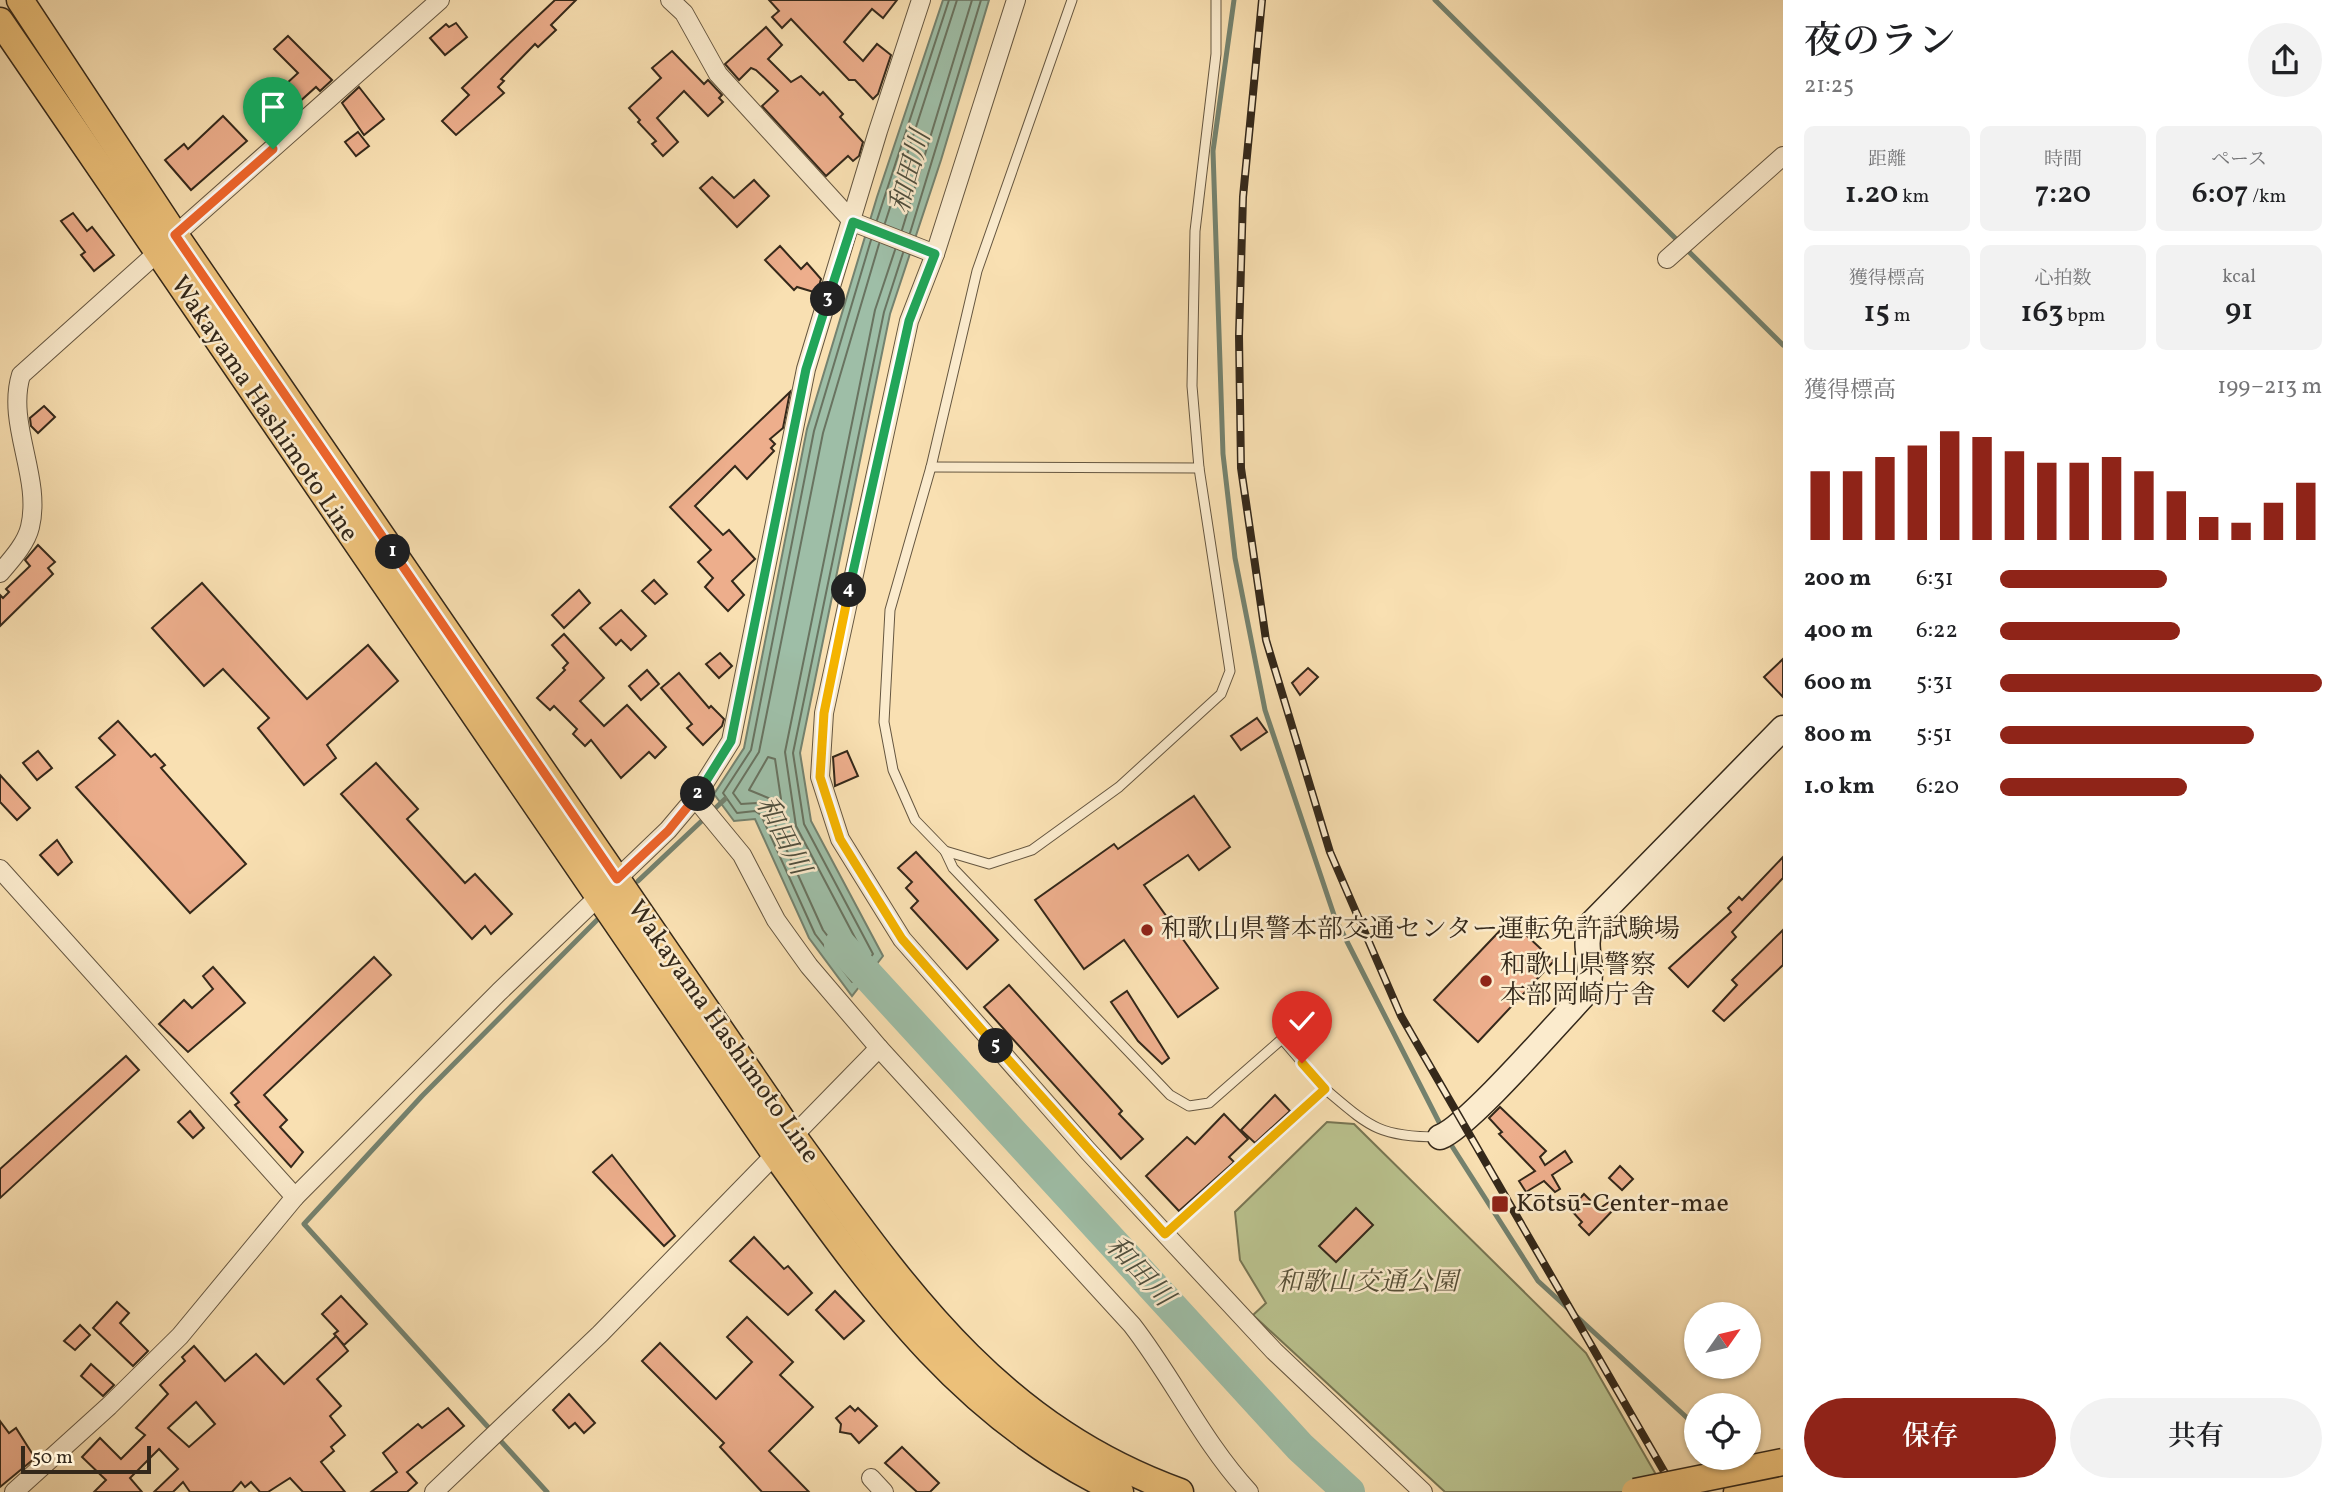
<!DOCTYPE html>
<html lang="ja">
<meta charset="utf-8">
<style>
:root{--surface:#fff;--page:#f2f2f2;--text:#202124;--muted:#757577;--accent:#8f2418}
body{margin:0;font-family:Vollkorn,"Noto Serif JP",serif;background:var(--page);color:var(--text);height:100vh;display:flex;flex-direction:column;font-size:26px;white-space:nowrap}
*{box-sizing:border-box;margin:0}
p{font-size:23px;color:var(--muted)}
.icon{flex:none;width:38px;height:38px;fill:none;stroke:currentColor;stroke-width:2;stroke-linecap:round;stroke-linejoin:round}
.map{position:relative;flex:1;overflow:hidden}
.side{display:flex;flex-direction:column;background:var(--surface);width:560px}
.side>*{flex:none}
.needle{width:46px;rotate:56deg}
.tools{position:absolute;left:1684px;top:1302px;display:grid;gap:14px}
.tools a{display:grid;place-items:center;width:77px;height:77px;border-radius:50%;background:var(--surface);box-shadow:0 2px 5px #0004;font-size:35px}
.scale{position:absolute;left:21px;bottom:18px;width:130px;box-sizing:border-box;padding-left:7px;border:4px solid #34281a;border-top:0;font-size:19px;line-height:24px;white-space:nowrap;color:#34281a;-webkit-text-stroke:5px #fbebcd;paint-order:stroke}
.pin{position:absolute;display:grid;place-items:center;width:60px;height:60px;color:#fff;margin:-72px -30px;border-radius:50% 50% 50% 0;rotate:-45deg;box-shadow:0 0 7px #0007}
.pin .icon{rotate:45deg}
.km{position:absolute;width:35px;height:35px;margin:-18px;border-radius:50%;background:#222;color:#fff;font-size:19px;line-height:35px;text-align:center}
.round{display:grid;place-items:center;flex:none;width:74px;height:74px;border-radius:37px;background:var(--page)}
.summary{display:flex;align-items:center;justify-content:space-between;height:119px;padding:0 21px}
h1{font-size:38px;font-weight:600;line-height:52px}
.figures{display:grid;grid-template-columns:repeat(3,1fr);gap:10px;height:119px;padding:7px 21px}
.figures div{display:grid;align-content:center;border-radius:10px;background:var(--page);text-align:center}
.figures b{font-size:30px;font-weight:600}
.figures small{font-size:19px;font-weight:400}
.figures p{font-size:19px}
.chart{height:196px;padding:14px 21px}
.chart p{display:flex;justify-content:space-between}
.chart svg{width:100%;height:126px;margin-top:7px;stroke:var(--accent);stroke-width:6}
.cta{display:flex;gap:14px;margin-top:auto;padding:14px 21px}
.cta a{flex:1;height:80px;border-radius:42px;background:var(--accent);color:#fff;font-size:28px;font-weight:600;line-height:80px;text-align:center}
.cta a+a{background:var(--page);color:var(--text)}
ul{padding:0 21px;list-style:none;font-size:23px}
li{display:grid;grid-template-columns:112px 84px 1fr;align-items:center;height:52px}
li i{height:18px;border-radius:9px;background:var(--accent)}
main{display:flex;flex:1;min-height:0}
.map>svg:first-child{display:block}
</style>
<main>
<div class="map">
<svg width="1783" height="1492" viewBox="0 0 1783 1492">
<rect width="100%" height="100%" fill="#f9e0b2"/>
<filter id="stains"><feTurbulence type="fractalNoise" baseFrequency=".00286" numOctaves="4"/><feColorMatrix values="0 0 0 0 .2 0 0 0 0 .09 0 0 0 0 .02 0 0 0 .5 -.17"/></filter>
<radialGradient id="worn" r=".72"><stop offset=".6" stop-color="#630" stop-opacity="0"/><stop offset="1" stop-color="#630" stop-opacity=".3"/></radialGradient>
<polygon fill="#bac38f" stroke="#777654" stroke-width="2" points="1327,1122 1354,1124 1586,1353 1666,1492 1445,1492 1253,1315 1266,1303 1240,1260 1235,1212"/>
<polygon fill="#9ebea7" stroke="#74826f" stroke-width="2" points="943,0 989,0 941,160 890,314 800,753 811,821 883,956 852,996 809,938 755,819 734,821 714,794 744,748 807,429 877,197"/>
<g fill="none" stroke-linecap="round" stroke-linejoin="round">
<g stroke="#697360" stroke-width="2">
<polyline points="877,220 949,0"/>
<polyline points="885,223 957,0"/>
<polyline points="902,230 972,0"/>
<polyline points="910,233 981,0"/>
<polyline points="871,240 814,431 751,750 723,793 737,813 755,811 761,815 815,934 852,982 873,954 804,824 793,753 884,312 903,253"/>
<polyline points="879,244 823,433 759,752 733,793 741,804 757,803 769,811 823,930 852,968 863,953 796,826 785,752 875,310 895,250"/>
<polygon points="768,757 775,759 781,799 778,802 749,790"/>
</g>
<g stroke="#74826f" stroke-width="5">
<polyline points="1234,0 1213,151 1223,454 1235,558 1265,710 1335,918 1442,1128"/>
<polyline points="1435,0 1783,345"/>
<polyline points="638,881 725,799"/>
<polyline points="1448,1140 1538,1281 1696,1426"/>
<polyline points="547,1492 304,1224 422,1096 597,920"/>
</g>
<polyline stroke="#9ebea7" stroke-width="32" points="840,945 1300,1447 1349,1492"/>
</g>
<g fill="#edae8c" stroke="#34281a" stroke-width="2" fill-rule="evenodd">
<polygon points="555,0 576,0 551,25 556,30 538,47 535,44 501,79 504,81 498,87 504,93 456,135 442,121 469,95 462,88"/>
<polygon points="769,0 897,0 883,18 872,9 844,42 863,61 877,44 891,55 878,94 873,99 855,80 849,80 791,19 782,28 772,17 779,11"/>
<polygon points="456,23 467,37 445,55 430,38 446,24 449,27"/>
<polygon points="766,27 782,45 768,59 791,82 801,76 820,95 823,92 843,114 840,117 863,142 859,156 853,161 848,156 826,176 762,106 778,91 756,70 751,68 739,80 725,64"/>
<polygon points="288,36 332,80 320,91 316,87 288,112 273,96 298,73 274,49"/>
<polygon points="672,51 704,84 708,80 722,95 719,98 723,102 708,116 684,91 657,118 678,142 663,156 652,144 656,141 638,122 640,120 629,108 661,78 652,68"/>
<polygon points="359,87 384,119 364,135 342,103"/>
<polygon points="223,116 247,141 191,190 165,160 184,144 188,149"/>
<polygon points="358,132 369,146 356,156 345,142"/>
<polygon points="712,177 734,198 754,180 769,196 737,227 700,188"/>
<polygon points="73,213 87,231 92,227 114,255 94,271 81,255 85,252 61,221"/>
<polygon points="780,246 801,269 807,263 821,279 817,293 797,287 794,290 765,260"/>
<polygon points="790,392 783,428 770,439 775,444 771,448 774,451 747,479 735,466 695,506 723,535 729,530 755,559 732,581 744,595 728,611 705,587 713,578 698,562 711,550 670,507"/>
<polygon points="44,406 55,417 38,433 31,426 30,418"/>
<polygon points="38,545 55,562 48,568 53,574 0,626 0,595 3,598 9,592 6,589 30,566 25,560"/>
<polygon points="654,580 667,594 655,604 642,591"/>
<polygon points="202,583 307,699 368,645 398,681 327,745 336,758 304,785 258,728 269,718 223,669 204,686 152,628"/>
<polygon points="579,590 590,603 564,628 552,615"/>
<polygon points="621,610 646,636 631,650 621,640 616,645 600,628"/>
<polygon points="564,634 604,678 580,701 604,726 627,705 666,747 655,758 649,752 621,778 591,740 585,746 573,734 577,729 554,706 550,710 537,698 565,670 563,668 568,663 552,645"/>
<polygon points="720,653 732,666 719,678 706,664"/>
<polygon points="1783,659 1783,697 1764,677"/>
<polygon points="1308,668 1318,677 1300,695 1292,683"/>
<polygon points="647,670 659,684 641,700 629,686"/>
<polygon points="679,673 709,708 711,706 724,719 722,726 703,745 687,728 692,724 661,688"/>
<polygon points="1257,718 1267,732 1241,750 1231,736"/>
<polygon points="118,721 151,757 155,754 165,765 161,768 246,864 190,913 76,787 115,755 99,738"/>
<polygon points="38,751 52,768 37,780 23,763"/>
<polygon points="847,751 858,776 835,786 833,757"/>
<polygon points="376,763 418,809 407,819 465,883 475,874 512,914 491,934 485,926 472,939 341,794"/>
<polygon points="0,775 30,808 17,820 0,802"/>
<polygon points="1194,796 1230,847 1199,870 1188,855 1144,885 1218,988 1178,1017 1124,940 1084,969 1035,900 1114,844 1118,849"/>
<polygon points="57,840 72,862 58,875 40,855"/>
<polygon points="916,852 998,940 967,969 911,908 918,901 906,888 912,882 898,868"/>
<polygon points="1783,857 1783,878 1732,932 1736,937 1688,987 1669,968 1731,912 1728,908 1739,897 1742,900"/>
<polygon points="1510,920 1554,961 1478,1042 1434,1000"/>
<polygon points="1783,930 1783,965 1724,1021 1713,1011 1737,985 1732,980"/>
<polygon points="374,957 391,975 264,1095 287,1120 280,1127 303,1152 291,1167 235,1105 239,1102 231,1093"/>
<polygon points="213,967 245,1003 188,1052 159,1024 184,1000 192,1008 213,989 203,976"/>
<polygon points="1009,985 1122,1111 1119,1114 1143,1139 1121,1159 984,1007"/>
<polygon points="1127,991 1169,1058 1162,1064 1138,1041 1111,1002"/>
<polygon points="126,1056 139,1070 0,1198 0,1169"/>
<polygon points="1275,1095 1290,1111 1255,1143 1241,1130"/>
<polygon points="1500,1107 1546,1151 1540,1157 1545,1165 1565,1151 1572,1162 1552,1175 1560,1189 1555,1192 1544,1181 1526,1192 1519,1181 1535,1171 1499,1134 1502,1132 1489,1118"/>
<polygon points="190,1111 204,1128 193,1138 178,1122"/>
<polygon points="1224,1114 1248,1139 1229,1157 1234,1162 1179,1211 1146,1176 1187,1137 1195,1144"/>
<polygon points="612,1155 675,1236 664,1246 593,1172"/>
<polygon points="1620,1166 1633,1179 1622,1190 1609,1178"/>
<polygon points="1584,1194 1599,1209 1613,1199 1618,1205 1589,1235 1579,1225 1582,1222 1570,1209"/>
<polygon points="1356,1208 1373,1225 1336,1262 1319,1246"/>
<polygon points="754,1237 784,1269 788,1266 812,1293 788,1315 730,1261"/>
<polygon points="835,1291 864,1321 844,1339 816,1310"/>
<polygon points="341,1296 367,1324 344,1345 334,1334 338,1331 322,1314"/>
<polygon points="117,1302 129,1313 120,1323 148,1351 133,1366 93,1328"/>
<polygon points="747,1317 793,1362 780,1375 813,1407 769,1451 809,1492 762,1492 720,1447 724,1443 642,1361 660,1343 716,1399 752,1362 727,1337"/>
<polygon points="80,1325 90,1335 75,1350 64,1341"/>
<path d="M336,1336L348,1351L317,1379L341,1406L330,1416L345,1435L331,1447L334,1451L321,1462L345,1492H303L290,1478L268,1492H260L251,1482L245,1487L241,1482L232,1492H190L183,1482L173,1492H154L178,1469L159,1449L130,1478L142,1492H94L106,1480L82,1457L100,1438L121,1459L145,1435L136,1428L168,1394L160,1385L185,1361L182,1357L194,1346L225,1381L256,1354L284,1384ZM196,1402L215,1424L189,1447L168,1428Z"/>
<polygon points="91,1364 114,1385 103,1396 81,1376"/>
<polygon points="569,1394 595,1423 584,1433 575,1423 569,1428 553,1410"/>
<polygon points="850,1406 855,1411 858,1408 877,1426 859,1443 851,1434 840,1432 841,1424 836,1418"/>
<polygon points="448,1408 464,1426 407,1472 417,1483 407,1492 371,1492 397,1472 383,1453 418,1424 422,1428"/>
<polygon points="0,1421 9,1433 16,1428 35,1458 0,1487"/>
<polygon points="902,1447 939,1483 930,1492 917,1492 885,1463"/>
</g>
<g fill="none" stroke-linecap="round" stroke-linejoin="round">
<g stroke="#655640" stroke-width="11">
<g id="lane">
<polyline points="1072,0 977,271 931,467 890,610 884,722 893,770 915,820 945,851 989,864 1032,850 1119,787 1221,694 1230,671 1199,468 1192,386 1195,231 1216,54 1216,0"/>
<polyline points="931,467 1199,468"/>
<polyline points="945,851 953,868 1170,1095 1189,1106 1209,1103 1282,1039 1325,1089"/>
<path d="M1165,1234L1325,1089C1369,1126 1378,1137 1438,1137"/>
</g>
</g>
<g stroke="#655640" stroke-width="20">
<g id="street">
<polyline points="670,0 684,13 718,74 853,222 935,254 909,321 824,713 820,777 840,839 902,939 1088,1151 1274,1351 1423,1492"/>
<polyline points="175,235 440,0"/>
<polyline points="935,254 1016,0"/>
<polyline points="1667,259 1783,156"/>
<path d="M0,573C11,560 26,544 30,527C42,477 6,424 21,375L157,253"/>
<path d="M695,798L742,855L776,920L809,966L879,1048L1132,1325C1174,1379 1202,1441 1249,1492"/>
<polyline points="0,869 295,1197"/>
<polyline points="871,1478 884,1492"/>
<polyline points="14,1492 109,1406 180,1336 295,1197 499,992 668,830 695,798 731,741 806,369 878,131 921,0"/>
<polyline points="434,1492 600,1334 879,1048"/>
</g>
</g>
<g stroke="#34281a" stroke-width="27">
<path id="secondary" d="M1440,1137C1468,1127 1559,1021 1586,993C1597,963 1581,954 1591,924L1783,728"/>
</g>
<g stroke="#34281a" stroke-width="29">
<g id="primary">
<path d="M20,0L175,235L793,1136C903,1287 995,1425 1180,1492"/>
<path d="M0,21L775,1154C873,1290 963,1419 1120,1492"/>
<polyline points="1737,1492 1783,1485"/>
</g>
</g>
<use href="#lane" stroke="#fbebcd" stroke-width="9"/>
<use href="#street" stroke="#fbebcd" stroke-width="18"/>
<use href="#secondary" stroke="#fbebcd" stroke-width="24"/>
<use href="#primary" stroke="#ecc079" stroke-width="26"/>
<g stroke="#34281a" stroke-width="8">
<polyline id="rail" points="1262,0 1243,197 1239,336 1241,468 1266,640 1330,852 1401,1016 1676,1492"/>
</g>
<use href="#rail" stroke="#fbebcd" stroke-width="5" stroke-dasharray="16" stroke-linecap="butt"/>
<g stroke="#34281a" stroke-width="29" stroke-linecap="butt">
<polyline id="primary-bridge" points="1635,1492 1783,1462"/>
</g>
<use href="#primary-bridge" stroke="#ecc079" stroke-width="26"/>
</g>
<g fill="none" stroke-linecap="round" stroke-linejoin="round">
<g stroke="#fff" stroke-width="14">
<polyline id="split-1" points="273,149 175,235 393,552"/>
</g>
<g stroke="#fff" stroke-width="14">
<polyline id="split-2" points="393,552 617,879 668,831 698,794"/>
</g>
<g stroke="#fff" stroke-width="14">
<polyline id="split-3" points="698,794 731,741 806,369 828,299"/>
</g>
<g stroke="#fff" stroke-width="14">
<polyline id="split-4" points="828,299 853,222 935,254 909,321 849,590"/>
</g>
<g stroke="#fff" stroke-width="14">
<polyline id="split-5" points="849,590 824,713 820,777 840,839 902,939 996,1046"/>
</g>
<g stroke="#fff" stroke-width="14">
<polyline id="split-6" points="996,1046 1165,1234 1325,1089 1302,1063"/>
</g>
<use href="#split-1" stroke="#f0652b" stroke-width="9"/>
<use href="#split-2" stroke="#f0652b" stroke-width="9"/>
<use href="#split-3" stroke="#22a559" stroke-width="9"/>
<use href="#split-4" stroke="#22a559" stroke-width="9"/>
<use href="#split-5" stroke="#f5b400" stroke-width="9"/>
<use href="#split-6" stroke="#f5b400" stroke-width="9"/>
</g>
<g fill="#8f2418" stroke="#fbebcd" stroke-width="2.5">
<circle cx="1147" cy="930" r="7"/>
<circle cx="1486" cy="981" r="7"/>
<rect x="1491" y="1195" width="18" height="18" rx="3.5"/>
</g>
<g text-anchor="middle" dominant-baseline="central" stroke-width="5" stroke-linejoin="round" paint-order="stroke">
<g font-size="26" fill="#34281a" stroke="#fbebcd">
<text transform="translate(264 409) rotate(56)">Wakayama Hashimoto Line</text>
<text transform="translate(723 1032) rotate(55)">Wakayama Hashimoto Line</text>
</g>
<g font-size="26" fill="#34281a" stroke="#fbebcd" text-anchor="start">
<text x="1161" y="930">和歌山県警本部交通センター運転免許試験場</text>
<text x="1500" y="966">和歌山県警察<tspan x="1500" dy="30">本部岡崎庁舎</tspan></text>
<text x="1516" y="1204">Kōtsū-Center-mae</text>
</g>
<g font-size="26" font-style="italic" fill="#564f37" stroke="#fbebcd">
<text x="1367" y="1283">和歌山交通公園</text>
</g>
<g font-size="28" font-style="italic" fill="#4e4e3d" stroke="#fbebcd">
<text transform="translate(911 172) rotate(-74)">和田川</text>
<text transform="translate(782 836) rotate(63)">和田川</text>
<text transform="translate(1139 1272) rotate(47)">和田川</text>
</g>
</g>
<rect width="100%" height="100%" filter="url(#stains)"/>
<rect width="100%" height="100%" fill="url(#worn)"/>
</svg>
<div class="tools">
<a><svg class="needle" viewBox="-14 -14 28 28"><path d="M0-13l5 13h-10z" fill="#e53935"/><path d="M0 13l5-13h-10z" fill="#757577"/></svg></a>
<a><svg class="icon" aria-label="locate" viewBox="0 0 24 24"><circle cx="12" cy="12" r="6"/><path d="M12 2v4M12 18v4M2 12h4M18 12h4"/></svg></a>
</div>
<div class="scale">50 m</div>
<div class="pin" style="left:273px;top:149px;background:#1e9e55"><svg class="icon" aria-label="arrive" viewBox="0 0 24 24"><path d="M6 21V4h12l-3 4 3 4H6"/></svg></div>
<div class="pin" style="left:1302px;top:1063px;background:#d93025"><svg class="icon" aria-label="check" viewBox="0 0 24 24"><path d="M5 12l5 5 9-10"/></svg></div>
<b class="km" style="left:393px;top:552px">1</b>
<b class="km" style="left:698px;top:794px">2</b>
<b class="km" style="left:828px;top:299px">3</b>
<b class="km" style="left:849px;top:590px">4</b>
<b class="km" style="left:996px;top:1046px">5</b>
</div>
<section class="side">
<div class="summary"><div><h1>夜のラン</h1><p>21:25</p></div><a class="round"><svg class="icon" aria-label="share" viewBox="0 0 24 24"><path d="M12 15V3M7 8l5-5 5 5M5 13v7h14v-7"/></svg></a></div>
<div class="figures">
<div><p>距離</p><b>1.20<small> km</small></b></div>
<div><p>時間</p><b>7:20</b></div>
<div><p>ペース</p><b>6:07<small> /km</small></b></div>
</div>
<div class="figures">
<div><p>獲得標高</p><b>15<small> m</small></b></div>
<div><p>心拍数</p><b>163<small> bpm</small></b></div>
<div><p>kcal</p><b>91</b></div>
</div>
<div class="chart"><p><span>獲得標高</span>199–213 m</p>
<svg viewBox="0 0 160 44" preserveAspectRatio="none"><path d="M5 44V20M15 44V20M25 44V15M35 44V11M45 44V6M55 44V8M65 44V13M75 44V17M85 44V17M95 44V15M105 44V20M115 44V27M125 44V36M135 44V38M145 44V31M155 44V24"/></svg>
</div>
<ul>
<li><b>200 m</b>6:31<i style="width:52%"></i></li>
<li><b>400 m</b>6:22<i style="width:56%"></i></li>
<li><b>600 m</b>5:31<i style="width:100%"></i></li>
<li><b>800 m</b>5:51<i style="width:79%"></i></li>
<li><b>1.0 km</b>6:20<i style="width:58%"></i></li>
</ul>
<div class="cta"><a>保存</a><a>共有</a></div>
</section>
</main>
